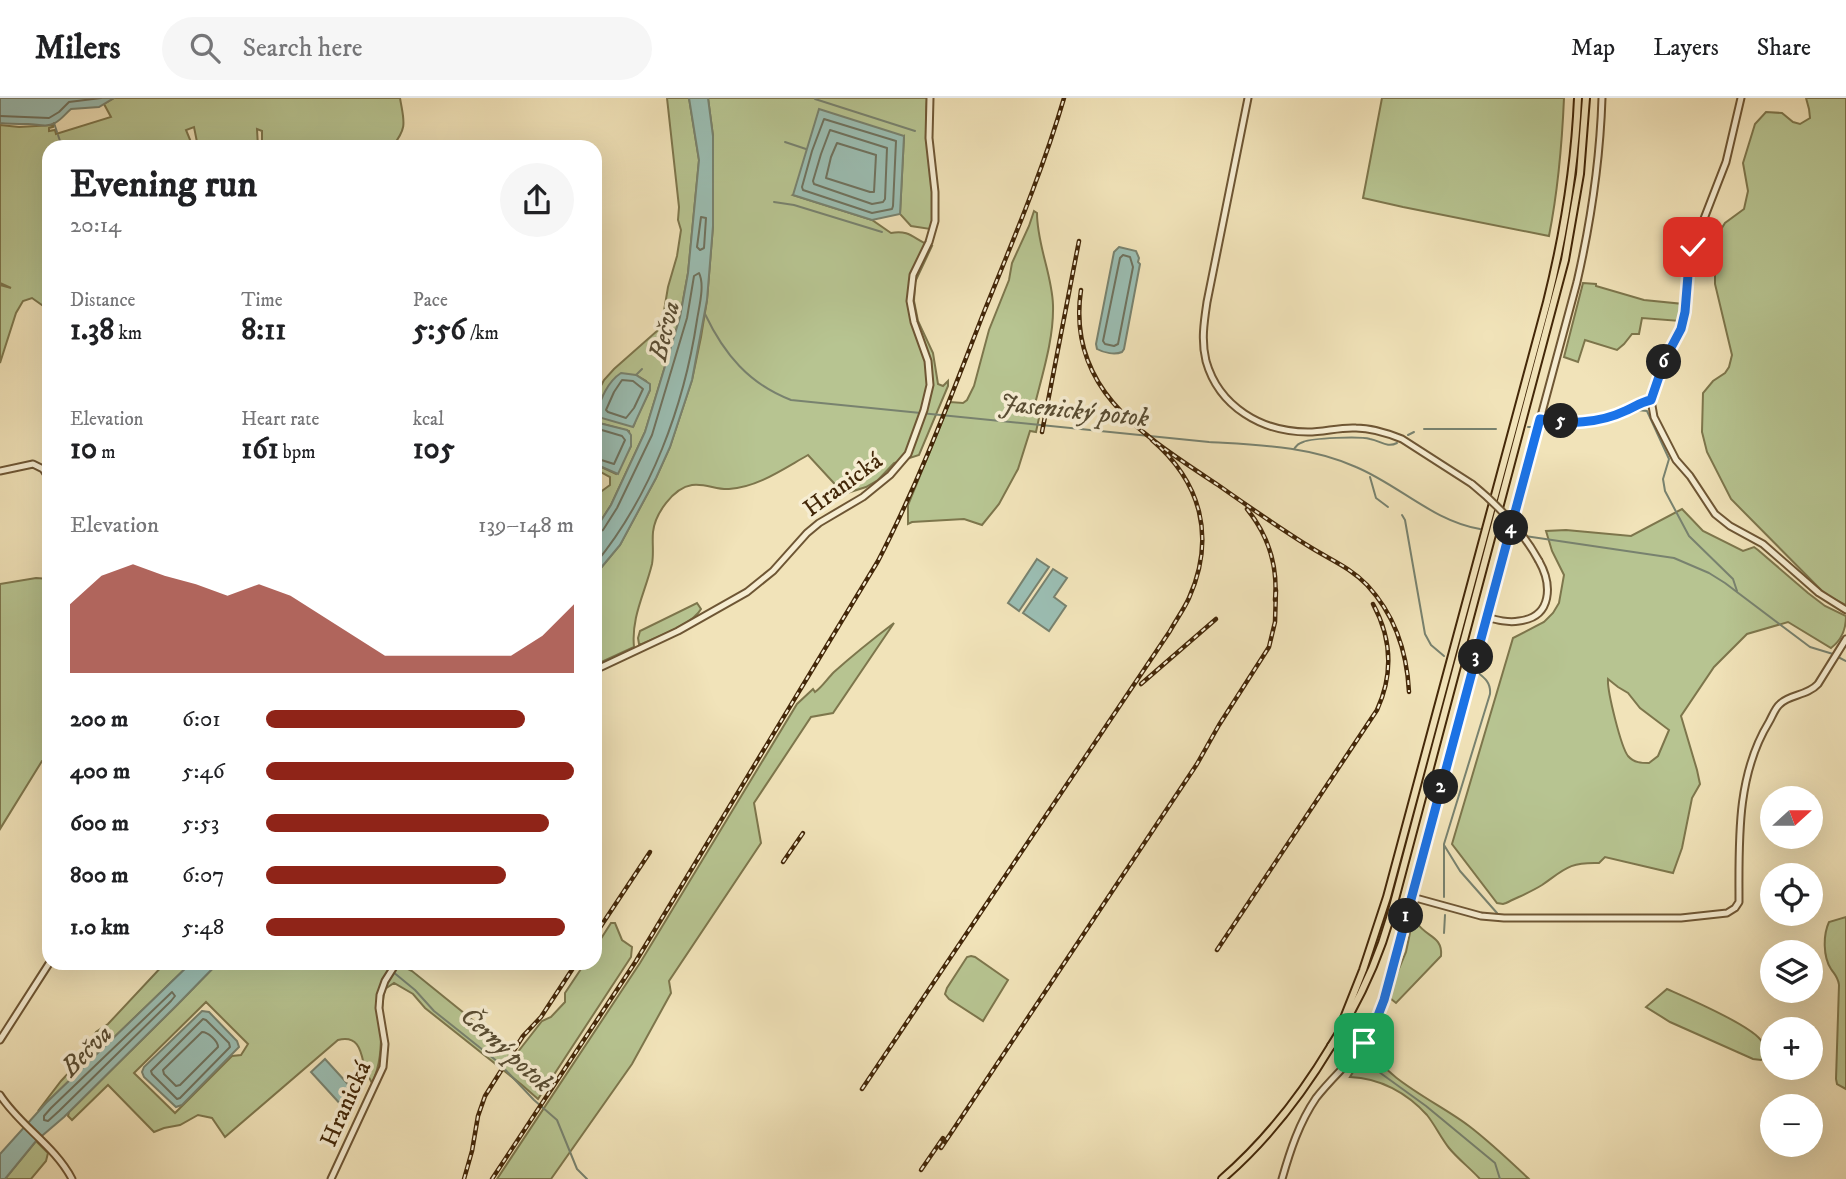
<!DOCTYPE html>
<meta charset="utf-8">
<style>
:root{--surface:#fff;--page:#f6f6f6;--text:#202124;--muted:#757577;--line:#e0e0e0;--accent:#8f2418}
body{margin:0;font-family:"IM FELL DW Pica",serif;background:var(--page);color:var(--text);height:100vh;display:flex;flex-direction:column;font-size:26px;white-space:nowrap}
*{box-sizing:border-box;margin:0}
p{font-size:23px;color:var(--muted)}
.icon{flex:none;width:38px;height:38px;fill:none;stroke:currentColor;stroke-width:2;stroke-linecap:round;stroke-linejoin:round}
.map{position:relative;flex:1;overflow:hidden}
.details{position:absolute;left:42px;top:42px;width:560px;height:830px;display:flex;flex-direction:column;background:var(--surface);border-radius:21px;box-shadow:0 7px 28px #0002}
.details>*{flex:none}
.needle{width:46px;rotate:69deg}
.tools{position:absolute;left:1760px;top:688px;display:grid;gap:14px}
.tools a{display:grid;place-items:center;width:63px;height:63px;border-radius:50%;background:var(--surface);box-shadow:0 7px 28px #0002;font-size:35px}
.pin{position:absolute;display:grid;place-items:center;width:60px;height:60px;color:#fff;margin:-30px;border-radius:14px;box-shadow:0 4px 10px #0006}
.km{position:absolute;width:35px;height:35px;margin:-18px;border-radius:50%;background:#222;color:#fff;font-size:19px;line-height:35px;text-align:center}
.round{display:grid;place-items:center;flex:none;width:74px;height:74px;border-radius:37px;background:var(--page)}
.head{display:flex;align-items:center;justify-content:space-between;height:119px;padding:0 28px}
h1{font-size:38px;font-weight:800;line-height:52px}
.figures{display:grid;grid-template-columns:repeat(3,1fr);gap:10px;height:119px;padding:7px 28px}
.figures div{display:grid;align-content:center}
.figures b{font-size:30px;font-weight:800}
.figures small{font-size:19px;font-weight:400}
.figures p{font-size:19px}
.chart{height:196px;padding:14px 28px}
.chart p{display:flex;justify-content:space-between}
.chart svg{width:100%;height:126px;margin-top:7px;fill:var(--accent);opacity:.7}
ul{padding:0 28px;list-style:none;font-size:23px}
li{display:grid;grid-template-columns:112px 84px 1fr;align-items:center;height:52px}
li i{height:18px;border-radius:9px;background:var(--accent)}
header{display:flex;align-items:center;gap:42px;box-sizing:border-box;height:98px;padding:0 35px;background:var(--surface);border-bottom:2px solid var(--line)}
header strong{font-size:33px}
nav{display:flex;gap:38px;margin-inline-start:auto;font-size:24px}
.search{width:490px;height:63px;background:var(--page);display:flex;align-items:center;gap:18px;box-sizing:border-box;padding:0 24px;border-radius:38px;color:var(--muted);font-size:26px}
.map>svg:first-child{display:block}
</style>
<header>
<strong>Milers</strong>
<div class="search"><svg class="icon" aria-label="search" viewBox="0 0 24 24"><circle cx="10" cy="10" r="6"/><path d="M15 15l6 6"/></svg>Search here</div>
<nav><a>Map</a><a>Layers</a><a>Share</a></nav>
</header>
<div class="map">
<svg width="1846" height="1081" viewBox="0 0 1846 1081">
<rect width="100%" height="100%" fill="#f1e3b9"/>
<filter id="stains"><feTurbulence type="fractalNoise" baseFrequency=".00286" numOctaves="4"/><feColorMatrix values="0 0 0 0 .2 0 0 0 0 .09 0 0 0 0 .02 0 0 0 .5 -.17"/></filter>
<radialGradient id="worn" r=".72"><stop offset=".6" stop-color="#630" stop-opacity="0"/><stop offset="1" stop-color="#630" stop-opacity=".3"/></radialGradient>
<g fill="#b7c491" stroke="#7d764c" stroke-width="2" fill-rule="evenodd">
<path d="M114,0H400C404,24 408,29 392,49H262V33L257,31L258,49H198L194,29L186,32L193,49H49V212L32,200L23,203L16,215L0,265V187L11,190L0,185V27L19,29L53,27V29L49,30V33L55,32L56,36L111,19L104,6Z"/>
<path d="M667,0H689L699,62L688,175L680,219L645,334L611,407L595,432V398L610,387V379L595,371V366L616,376L631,348L629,333L595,324V299L604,282L614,271L657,233L664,213L668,189L677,158L681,132L678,122L679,109ZM636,277L646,283L650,292L636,321L634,327L604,297Z"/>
<path d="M708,0H927C925,24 927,48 930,71C932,91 936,112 930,131L911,128L900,116L904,38L793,97L872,122L891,135C911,131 915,143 932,148L915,184L914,203L918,223L933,255L938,286L943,288L948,283V288L919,357L894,365L878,382L866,389L844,396L808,357C783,371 758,389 729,391C717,392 705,385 692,387C673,390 655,416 653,434C652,445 654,455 652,466C645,495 631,519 634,549L595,567V477L620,447L656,380L670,349L692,282L701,239L707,202L713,128V38Z"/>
<path d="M1382,0H1564C1562,47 1558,92 1549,138L1403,109L1363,100Z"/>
<polygon points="1806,0 1846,0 1846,507 1826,497 1731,401 1707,354 1702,334 1703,295 1713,283 1725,275 1729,269 1732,257 1715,186 1715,153 1720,133 1725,125 1744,111 1748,93 1743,65 1755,26 1766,14 1782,15 1793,24 1800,26 1810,20 1809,11"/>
<path d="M1034,113L1037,115C1037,147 1052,176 1053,207C1054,241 1042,277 1034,310L1039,320L1036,334L1030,333L1018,371L999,406L982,427L964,421L912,424L908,426V407L950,304L963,305L967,302L974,288L989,232L1009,182L1012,165L1029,128Z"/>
<polygon points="1583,185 1596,186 1596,188 1644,202 1683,206 1680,223 1642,220 1639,236 1632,236 1624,246 1617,252 1585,242 1578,264 1564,259"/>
<path d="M1682,411L1703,433L1743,453L1754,449L1758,452L1808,495L1825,508L1846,518C1846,530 1842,542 1831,550L1788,524L1747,536L1714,569L1681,618L1697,672L1700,686L1692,700L1682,750L1673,775L1605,759L1599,765C1569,764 1565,771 1542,787C1531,794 1518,799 1506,805L1503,806L1497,805L1452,746L1513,540L1544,524L1553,515L1559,505L1564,477L1552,453L1546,433L1566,432L1631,438ZM1608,581L1618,589L1628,595L1640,610L1669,632L1658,658L1649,665C1642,665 1634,665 1628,658C1621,649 1607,593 1608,581Z"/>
<polygon points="36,480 49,481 49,660 42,663 0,731 0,486"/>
<path d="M697,505L701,511C693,526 657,539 642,546H639L638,540L640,533Z"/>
<path d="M894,525L833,615L811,619L754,705L761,745L669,883L671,895L632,966L551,1081H497L640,865L797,606L813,591L815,594C822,589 827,581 834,574C853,557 873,541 894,525Z"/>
<path d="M1846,819V991L1837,986L1836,981L1839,887C1838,879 1835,877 1831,871C1823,859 1823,837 1829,824Z"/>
<path d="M611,825H615L622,842L632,849L631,859L538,1001L522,987L425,910L413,896L394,885L385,891C377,922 387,954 372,985C370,981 368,978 366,974C361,959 362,936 338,942L225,1039L212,1020L198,1017L180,1027L164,1030L154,1034L108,987L72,1022L68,1018L69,1014L176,908L218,865H396L412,873L506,949L517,955L542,923L551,919L565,904V895L585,865L595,864V850ZM206,904L248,946L241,957L232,958L175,1015L134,975Z"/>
<path d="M1417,825C1426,839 1443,838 1441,858L1396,905L1390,900L1392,887L1406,854L1411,830Z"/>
<polygon points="971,858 975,859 1008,882 983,923 949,901 945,896 947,890 967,859"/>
<polygon points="165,865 191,865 38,1013 61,983 88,954 96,934 108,926"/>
<path d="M1667,891C1685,899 1754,928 1762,944C1765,948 1764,955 1764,960L1761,962L1753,961L1670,924L1646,909Z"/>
<path d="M1369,948C1383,981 1441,1006 1469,1028C1490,1044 1510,1063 1529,1081H1480C1470,1070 1458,1061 1449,1050C1441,1040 1435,1027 1427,1017C1407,995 1380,980 1350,979Z"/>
<polygon points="36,1043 48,1055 46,1063 31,1081 5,1081"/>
</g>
<g fill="#9bbeb3" stroke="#78826f" stroke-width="2">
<path d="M0,0H114L99,9L71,11C65,16 62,21 55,25C45,30 38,26 28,26C19,26 10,26 0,25Z"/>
<polygon points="689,0 708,0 713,38 713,128 707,202 692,282 670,349 656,380 620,447 595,477 595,432 611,407 645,334 680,219 688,175 699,62"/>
<polygon points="819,11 904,38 900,116 872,122 793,97"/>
<path d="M1119,149L1136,153L1139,160L1138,164L1140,166L1124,251L1122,254C1115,257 1104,255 1097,251L1096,246L1114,154Z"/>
<path d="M621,275L636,277L650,286V292L633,329L598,319L596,316C601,301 607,284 621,275Z"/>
<polygon points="595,324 627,332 631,337 631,348 618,376 595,366"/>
<polygon points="1037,461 1049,469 1019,513 1008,505"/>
<polygon points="1053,471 1067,480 1054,499 1066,508 1049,533 1023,515"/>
<polygon points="191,865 218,865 176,908 64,1019 36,1043 5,1081 0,1081 0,1056 46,1005"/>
<polygon points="202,913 209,914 237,943 239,949 182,1007 176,1009 144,979 142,974 144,969"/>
<polygon points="325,961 357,996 343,1009 311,974"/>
</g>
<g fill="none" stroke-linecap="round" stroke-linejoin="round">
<g stroke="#6f725e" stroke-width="2">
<polyline points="0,18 49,20 59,14 69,4 101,0"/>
<polygon points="824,21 896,43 893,108 892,111 872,115 803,92 802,89 812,53"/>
<polygon points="830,32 887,50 885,101 883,104 872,106 814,86 813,83 821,56"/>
<polygon points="837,45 876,57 874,94 870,94 826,80 831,59"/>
<polygon points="701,119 706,120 704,150 700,152 697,149"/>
<polygon points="1123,157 1130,159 1133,169 1118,246 1114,248 1105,246 1103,243 1120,160"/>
<polygon points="622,282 633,283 643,291 634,310 626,320 608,314 606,312 614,294"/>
<polyline points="595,330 622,338 625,342 614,366 595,360"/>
<path d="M595,435L603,432L617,410L652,337L687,220L694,178L699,175C705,187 699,209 697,222C684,308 651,398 595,466"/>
<polygon points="172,894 175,898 171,903 59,1013 48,1023 44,1022 44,1018 51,1010"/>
<polygon points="203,921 206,922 229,945 230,949 180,1000 177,1001 152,976 151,973"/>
<path d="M202,934C208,934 218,943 218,949L180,987L176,988L164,976L163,972Z"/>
</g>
<g stroke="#78826f" stroke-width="2">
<polyline points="815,1 915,33"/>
<polyline points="54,25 57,34"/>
<polyline points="58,37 62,49"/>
<polyline points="785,44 806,51"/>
<polyline points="774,104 794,107 882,134"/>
<path d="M705,216C724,256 749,286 791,302L1209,344C1259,347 1310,348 1356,369C1399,387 1433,423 1480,431"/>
<polyline points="636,277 642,271"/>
<polyline points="1546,328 1595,326 1618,321 1637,312 1647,313 1669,361 1663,381 1665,393 1689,438 1733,481 1737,493"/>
<polyline points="1528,329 1534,329"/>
<polyline points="1424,331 1496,331"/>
<polyline points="1408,337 1414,334"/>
<path d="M1294,351C1298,346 1298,346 1303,344C1312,340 1360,338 1370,341C1381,343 1387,350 1397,345"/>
<polyline points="1370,379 1376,400 1388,409"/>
<polyline points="1402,417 1405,422 1425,536 1431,547 1444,558"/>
<polyline points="1499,434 1506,436"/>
<polyline points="1513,437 1520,438"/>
<polyline points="1525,438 1674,460 1709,475 1725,485 1810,549 1833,556"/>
<polyline points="1838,559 1846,563"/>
<polyline points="1444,747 1460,773 1497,815"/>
<path d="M1444,799V746L1490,596C1491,585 1485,580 1477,574"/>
<polyline points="1444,835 1445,817"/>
<polyline points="381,864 415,892 434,913 498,964 534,1002 557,1022 577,1071 587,1081"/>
<polyline points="1366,951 1369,963 1379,974 1426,1008 1495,1065 1500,1081"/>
</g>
<g stroke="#6e5634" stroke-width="9">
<g id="tertiary">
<path d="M1248,0L1207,204C1204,224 1201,243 1206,263C1219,309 1262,334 1308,334C1324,334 1340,329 1356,330C1372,330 1387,335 1402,341L1472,386"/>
<polyline points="1741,0 1726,64 1693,149 1688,177 1685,214 1681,231 1665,261 1651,302 1654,319 1676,362 1690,378 1715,416 1730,428 1763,446 1819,495 1846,512"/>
<path d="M1540,321C1567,327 1600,325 1625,314C1634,309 1641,304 1651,302"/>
<polyline points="0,373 33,366 43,371 49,380"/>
<path d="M1486,519C1497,522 1508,525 1519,523C1553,519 1552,486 1539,463"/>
<polyline points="595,572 678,533 747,494 773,473 807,435 819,425 863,399 890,377 908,356 924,312 930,287 928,263 914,224 910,203 913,177 929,144 935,123 935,94 929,40 930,0"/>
<path d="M1412,799L1481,818L1504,820H1681L1727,815L1735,810L1739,804C1739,743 1736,678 1769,624C1772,619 1775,610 1780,606C1790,596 1807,598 1818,586L1846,541"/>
<polyline points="0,942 50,864"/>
<path d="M0,997C20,1028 55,1048 72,1081"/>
<polyline points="331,1081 383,969 385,946 379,910 380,897 385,883 397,864"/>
<path d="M1282,1081C1290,1053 1299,1025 1316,1000C1329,983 1346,968 1360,951C1371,936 1378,920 1384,902L1577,184C1591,123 1600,62 1602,0"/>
</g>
</g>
<g stroke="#432708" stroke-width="10">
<path id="primary" d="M1222,1081C1266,1043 1301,998 1331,948"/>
</g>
<g stroke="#432708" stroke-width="10">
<g id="trunk">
<path d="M1342,925L1363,872L1387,799L1547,204C1564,136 1575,70 1578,0"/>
<path d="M1331,948C1357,907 1377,866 1390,820L1565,162L1580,76L1586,0"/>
</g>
</g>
<use href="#tertiary" stroke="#f6edd2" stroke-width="5"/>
<use href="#primary" stroke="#f1e3b9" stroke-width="6"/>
<use href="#trunk" stroke="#f1e3b9" stroke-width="6"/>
<g stroke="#432708" stroke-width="4.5">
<g id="rail">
<path d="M1081,192C1066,292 1146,339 1218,387C1248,408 1279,430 1310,449C1331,462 1351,470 1367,487C1395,517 1407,554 1409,594"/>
<polyline points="1042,334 1079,143"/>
<path d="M1247,411C1268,437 1278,468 1275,502"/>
<polyline points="1141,586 1216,521"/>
<polyline points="783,764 803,735"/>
<polyline points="595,837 650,754"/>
<path d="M1217,852L1377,612C1393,577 1392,541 1373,506"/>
<path d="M862,991L1170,533C1176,522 1184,511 1189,500C1216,439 1201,384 1152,342"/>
<polyline points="941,1050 1197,666 1219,627 1269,549 1275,524 1276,492"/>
<polyline points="921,1072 943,1040"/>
<polyline points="464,1081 472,1053 478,1018 485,998 523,938 541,919 577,864"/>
<path d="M492,1081L636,863L878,463C919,384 950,301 982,219C1011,147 1042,75 1064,0"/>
</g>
</g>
<use href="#rail" stroke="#f6edd2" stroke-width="2" stroke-dasharray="5" stroke-linecap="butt"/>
<g stroke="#6e5634" stroke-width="9" stroke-linecap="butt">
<path id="tertiary-bridge" d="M1472,386C1499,408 1522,432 1539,463"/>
</g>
<use href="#tertiary-bridge" stroke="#f6edd2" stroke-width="5"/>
</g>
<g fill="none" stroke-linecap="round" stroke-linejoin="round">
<g stroke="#fff" stroke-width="14">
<path id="route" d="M1364,945L1374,928L1384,902L1540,321C1567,327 1600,325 1625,313C1634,309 1641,304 1651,302L1665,261L1681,231L1685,214L1688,177L1693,149"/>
</g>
<use href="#route" stroke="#1a73e8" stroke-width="9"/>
</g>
<g text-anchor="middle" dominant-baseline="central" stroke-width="7" stroke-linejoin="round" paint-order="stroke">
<g font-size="24" fill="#432708" stroke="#f6edd2">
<text transform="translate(843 387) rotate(-36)">Hranická</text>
<text transform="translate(346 1006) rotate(-66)">Hranická</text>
</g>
<g font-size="26" font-style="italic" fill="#594d33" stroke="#f6edd2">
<text transform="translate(665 233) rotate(-76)">Bečva</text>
<text transform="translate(1074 313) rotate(6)">Jasenický potok</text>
<text transform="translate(506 952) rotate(42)">Černý potok</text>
<text transform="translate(87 953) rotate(-45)">Bečva</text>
</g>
</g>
<rect width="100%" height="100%" filter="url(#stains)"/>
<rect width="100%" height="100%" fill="url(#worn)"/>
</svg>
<div class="tools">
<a><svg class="needle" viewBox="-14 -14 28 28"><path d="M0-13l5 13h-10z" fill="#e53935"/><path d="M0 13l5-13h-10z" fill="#757577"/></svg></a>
<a><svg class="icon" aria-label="locate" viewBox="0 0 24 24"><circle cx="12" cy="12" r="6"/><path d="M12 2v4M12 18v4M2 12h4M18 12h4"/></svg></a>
<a><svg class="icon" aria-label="layers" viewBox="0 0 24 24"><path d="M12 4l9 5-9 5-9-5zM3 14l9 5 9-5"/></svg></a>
<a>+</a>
<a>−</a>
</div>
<div class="pin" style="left:1364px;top:945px;background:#1e9e55"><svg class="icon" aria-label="arrive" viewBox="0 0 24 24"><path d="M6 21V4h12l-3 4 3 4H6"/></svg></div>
<div class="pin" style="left:1693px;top:149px;background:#d93025"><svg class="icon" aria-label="check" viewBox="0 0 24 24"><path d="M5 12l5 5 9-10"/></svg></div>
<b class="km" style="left:1406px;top:818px">1</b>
<b class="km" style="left:1441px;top:689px">2</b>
<b class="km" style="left:1476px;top:559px">3</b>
<b class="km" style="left:1511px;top:430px">4</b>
<b class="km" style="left:1561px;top:323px">5</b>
<b class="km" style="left:1664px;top:264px">6</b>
<section class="details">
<div class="head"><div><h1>Evening run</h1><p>20:14</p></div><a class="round"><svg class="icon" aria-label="share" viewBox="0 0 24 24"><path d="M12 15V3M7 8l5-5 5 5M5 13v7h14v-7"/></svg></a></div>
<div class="figures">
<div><p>Distance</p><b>1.38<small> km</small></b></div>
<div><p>Time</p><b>8:11</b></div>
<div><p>Pace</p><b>5:56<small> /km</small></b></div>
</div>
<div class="figures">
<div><p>Elevation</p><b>10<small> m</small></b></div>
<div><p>Heart rate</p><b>161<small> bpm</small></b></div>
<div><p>kcal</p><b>105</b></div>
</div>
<div class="chart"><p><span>Elevation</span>139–148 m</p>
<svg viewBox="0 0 160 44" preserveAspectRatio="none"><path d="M0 44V20L10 10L20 6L30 10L40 13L50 17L60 13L70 17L80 24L90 31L100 38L110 38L120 38L130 38L140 38L150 31L160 20V44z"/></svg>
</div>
<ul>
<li><b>200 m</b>6:01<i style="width:84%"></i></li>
<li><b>400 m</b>5:46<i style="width:100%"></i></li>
<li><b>600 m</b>5:53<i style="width:92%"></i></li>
<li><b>800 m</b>6:07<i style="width:78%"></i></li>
<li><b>1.0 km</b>5:48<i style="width:97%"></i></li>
</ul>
</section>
</div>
